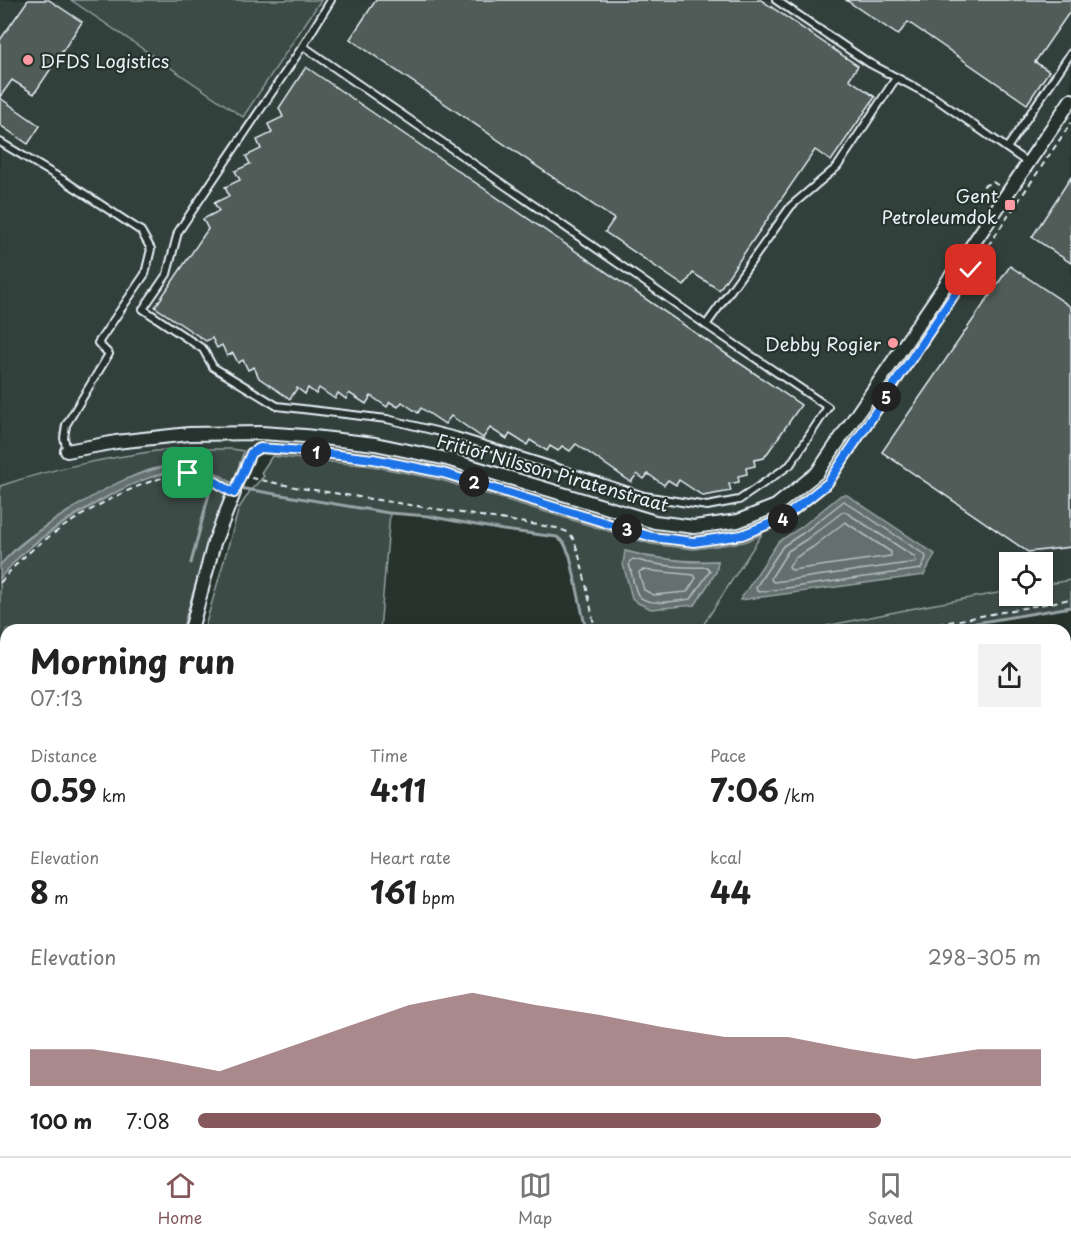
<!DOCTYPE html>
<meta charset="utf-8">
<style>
:root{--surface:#fff;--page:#f2f2f2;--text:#222;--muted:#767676;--line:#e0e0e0;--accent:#85585c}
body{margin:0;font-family:"Playpen Sans",sans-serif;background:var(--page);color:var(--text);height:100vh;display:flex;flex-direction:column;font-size:22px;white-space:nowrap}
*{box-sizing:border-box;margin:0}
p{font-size:20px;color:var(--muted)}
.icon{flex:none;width:33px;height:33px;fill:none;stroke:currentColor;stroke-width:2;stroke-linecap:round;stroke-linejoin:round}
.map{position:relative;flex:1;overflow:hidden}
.panel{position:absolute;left:0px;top:624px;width:1071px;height:532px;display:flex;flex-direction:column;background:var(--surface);border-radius:18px 18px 0 0;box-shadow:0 2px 4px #0004}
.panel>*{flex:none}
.buttons{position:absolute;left:999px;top:552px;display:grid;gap:12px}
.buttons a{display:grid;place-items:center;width:54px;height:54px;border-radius:0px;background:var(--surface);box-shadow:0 2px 4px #0004;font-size:30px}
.pin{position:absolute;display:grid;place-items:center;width:51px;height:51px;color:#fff;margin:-26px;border-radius:12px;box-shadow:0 3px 9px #0006}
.km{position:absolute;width:30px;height:30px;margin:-15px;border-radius:50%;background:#222;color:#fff;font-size:16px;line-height:30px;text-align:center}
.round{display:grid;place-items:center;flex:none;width:63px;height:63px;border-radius:0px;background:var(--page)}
.head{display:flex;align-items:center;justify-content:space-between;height:102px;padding:0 30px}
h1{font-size:33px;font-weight:700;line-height:45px}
.figures{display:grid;grid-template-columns:repeat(3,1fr);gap:9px;height:102px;padding:6px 30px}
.figures div{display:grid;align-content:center}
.figures b{font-size:30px;font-weight:700}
.figures small{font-size:16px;font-weight:400}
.figures p{font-size:16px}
.chart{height:168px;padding:12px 30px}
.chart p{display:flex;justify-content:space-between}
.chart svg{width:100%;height:108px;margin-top:6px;fill:var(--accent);opacity:.7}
ul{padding:0 30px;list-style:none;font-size:20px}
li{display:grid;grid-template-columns:96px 72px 1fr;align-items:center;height:45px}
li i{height:15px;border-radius:8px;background:var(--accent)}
.dock{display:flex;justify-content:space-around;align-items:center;height:84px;border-top:2px solid var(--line);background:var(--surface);font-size:16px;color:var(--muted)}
.dock a{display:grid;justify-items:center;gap:3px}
.dock .selected{color:var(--accent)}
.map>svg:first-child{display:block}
</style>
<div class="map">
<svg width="1071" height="1156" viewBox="0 0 1071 1156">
<rect width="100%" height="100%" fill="#26332d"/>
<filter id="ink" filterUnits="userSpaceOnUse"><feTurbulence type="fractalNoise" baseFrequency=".0167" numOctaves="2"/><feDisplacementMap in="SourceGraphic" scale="12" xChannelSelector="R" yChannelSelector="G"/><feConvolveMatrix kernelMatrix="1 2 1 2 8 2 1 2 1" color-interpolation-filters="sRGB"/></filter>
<g filter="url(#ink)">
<polygon fill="#333f3a" points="0,0 1071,0 1071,580 1043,585 1042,562 1010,562 1009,591 930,605 806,630 700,630 761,535 744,542 694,549 651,544 441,480 372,466 272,456 232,449 170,449 114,457 69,467 0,486"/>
<g fill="#3e4b47" stroke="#939ea0" stroke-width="1.5" fill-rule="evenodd">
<polygon points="71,0 321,0 243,117"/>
<path d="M170,449H232L244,451L233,483C217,475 210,466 191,464C149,461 99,492 64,514C48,524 30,535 16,548C10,554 5,560 0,565V486C55,467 113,457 170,449Z"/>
<path d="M272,456L372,466L441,480L651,544L694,549L744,542L762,534L700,630H586L570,556L565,543L557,537L503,530L428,516L390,513L380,630H204L239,508L250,491L264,476L261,473ZM625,551C657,560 685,562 718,561L716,572L695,605Z"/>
<path d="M190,470C208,472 214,478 228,488L207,545L182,630H6V804L0,803V578C8,569 16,559 26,551C45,535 66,521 87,509C122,488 149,473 190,470Z"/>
<polygon points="1071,580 1071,607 934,630 806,630 930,605 1009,591 1010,596 1042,596 1043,585"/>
<polygon points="971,1150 973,1156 828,1156 827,1151"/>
</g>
<g fill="#636f6d" stroke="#98a3a5" stroke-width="1.5">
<path d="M183,464C202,464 215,471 230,482L228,488C219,482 212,474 201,471C155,460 59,521 25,551C16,559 8,569 0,578V565C20,543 43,527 69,511C104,488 141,468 183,464Z"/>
<polygon points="841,495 847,495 935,554 924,575 740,600 778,542 800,528"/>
<polygon points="625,551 649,557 692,562 718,561 716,572 695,605 651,609 638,603 632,598 623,564"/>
</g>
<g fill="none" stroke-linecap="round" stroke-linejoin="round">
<g stroke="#b3bdc0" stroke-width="1.5">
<polygon points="844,501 925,555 926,558 921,569 759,592 757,591 756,587 783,546 803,533"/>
<polygon points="844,511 915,557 916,562 774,582 772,581 771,578 788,551 807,539"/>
<polygon points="845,522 891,552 891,556 792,570 790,569 789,566 795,558 813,547"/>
<path d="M633,559C657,566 682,568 707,567L710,571L691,599C678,601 644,608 637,593C633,584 632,573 629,564L630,561Z"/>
<polygon points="643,570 694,575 696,578 687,592 654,595 644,590 639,573 640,571"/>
</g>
<g stroke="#98a3a5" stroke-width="3">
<polyline points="239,488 389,513 428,516 503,530 557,537 564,543 570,556 586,630"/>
<polyline points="191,563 209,494 210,484"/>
<polyline points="934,630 1071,607"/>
<polyline points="192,1156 195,1150"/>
</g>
</g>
<g fill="#505c59" stroke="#e8f1f8" stroke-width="1.5">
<polygon points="28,0 49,0 82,22 34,94 12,80 0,97 0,40"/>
<polygon points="376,0 761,0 858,66 849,79 875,97 831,161 815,150 719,290 693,273 684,286 605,232 614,219 350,39"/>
<polygon points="846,0 1071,0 1071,10 1035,62 1049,71 1027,104 908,22 898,35"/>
<polygon points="306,67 801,405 764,458 754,460 755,466 746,468 747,474 738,476 739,482 729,484 731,491 703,496 679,480 676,485 668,480 664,485 648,474 644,479 637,474 631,482 576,444 570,451 562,446 558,451 550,446 547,451 530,440 527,445 510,434 507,439 490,428 483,438 451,416 445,424 421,408 418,413 402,402 398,407 390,402 387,407 371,396 366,404 349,393 346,399 338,393 335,399 319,388 316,394 308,388 305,394 297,388 290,399 259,378 254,367 248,370 243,360 238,363 233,353 227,356 222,345 217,348 212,338 206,341 155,307 208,229 203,219 219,211 214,203 229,196 225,187 240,180 235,171 250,164 246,156 261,149 257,140 272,133 268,124 283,117 279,108"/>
<polygon points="0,98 40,126 28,144 0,125"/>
<polygon points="1071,177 1071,263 1032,237"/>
<polygon points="1010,266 1071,307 1071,547 1028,552 882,452"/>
</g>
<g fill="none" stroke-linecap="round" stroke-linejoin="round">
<g stroke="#e8f1f8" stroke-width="10">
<g id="service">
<polyline points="776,0 869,63 935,98 1028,163"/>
<polyline points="303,46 639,278 706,325 828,407 790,465 739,500 707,506 644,496 540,462 456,436 387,419 277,406 213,367 203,349 143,309 167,274 178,232 303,46 331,0"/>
<polyline points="0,142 65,181 141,231 151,249 145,274 98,343 109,354 66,425 64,438 67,451"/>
<polyline points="1007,148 1071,53"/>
<polyline points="706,325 791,206 837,167 896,78"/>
</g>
</g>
<g stroke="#e8f1f8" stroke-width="16">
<g id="minor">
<polyline points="67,451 116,442 189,434 261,433 305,436 375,444 447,459 655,522 694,527 738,521 776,506 817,473 1071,100"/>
<polyline points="191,630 214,543 234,493"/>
<polyline points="0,966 2,952 6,948"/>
<polyline points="1065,1041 1071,1040"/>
<polyline points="214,1150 236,1156"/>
<polyline points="442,1150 443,1156"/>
<polyline points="709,1150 711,1156"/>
<polyline points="121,1156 130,1150"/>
</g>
</g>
<g stroke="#e8f1f8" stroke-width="20">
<g id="tertiary">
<polyline points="1065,893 1071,892"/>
<polyline points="0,976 6,976"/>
</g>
</g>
<g stroke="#e8f1f8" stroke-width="2" stroke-dasharray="6 4.5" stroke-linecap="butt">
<polyline points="983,186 993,182 999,186"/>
<polyline points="260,449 304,451 373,459 443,473 652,537 694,542 742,535 784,518 828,483 1071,123"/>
<path d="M241,476L295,487L557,528C561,530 567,531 570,534C579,542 592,614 595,630"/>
<polyline points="238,483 251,453 260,449"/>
<path d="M0,583C8,573 16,564 25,556C59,525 151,468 197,474C209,475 217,482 225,488"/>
<polyline points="907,630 1071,599"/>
<polyline points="182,1156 184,1150"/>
<polyline points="199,1156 201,1150"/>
</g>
<use href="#service" stroke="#26332d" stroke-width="6"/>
<use href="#minor" stroke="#26332d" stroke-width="12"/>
<use href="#tertiary" stroke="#26332d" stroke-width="15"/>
</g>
</g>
<g fill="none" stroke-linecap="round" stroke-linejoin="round" filter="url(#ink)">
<g stroke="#fff" stroke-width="12">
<path id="route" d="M188,473C212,474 215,484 234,493L251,453L260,448L304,451L373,459L443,473L652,537L694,542L742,535L784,518L828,483L971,270"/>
</g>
<use href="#route" stroke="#1a73e8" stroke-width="8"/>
</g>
<g fill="#ff9aa2" stroke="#26332d" stroke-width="2">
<circle cx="28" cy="60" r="6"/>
<rect x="1004" y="199" width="12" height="12" rx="3"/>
<circle cx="893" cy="343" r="6"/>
</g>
<g text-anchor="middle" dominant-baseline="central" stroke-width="4.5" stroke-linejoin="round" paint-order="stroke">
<g font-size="18" fill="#e8f1f8" stroke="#26332d" text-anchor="end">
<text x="40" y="60" text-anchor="start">DFDS Logistics</text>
<text x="998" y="195">Gent<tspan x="998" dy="21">Petroleumdok</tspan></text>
<text x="881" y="343">Debby Rogier</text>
</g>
<g font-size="18" fill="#e8f1f8" stroke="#26332d">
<text transform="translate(553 472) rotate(16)">Fritiof Nilsson Piratenstraat</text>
</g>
</g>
</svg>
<div class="buttons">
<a><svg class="icon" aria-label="locate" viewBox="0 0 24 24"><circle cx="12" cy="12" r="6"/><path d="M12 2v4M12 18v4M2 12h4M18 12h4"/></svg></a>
</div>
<div class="pin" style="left:188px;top:473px;background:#1e9e55"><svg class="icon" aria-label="arrive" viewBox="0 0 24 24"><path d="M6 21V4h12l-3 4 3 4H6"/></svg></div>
<div class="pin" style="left:971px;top:270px;background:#d93025"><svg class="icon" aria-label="check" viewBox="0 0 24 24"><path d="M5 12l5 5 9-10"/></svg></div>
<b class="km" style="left:316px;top:452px">1</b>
<b class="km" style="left:474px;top:482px">2</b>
<b class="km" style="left:627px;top:529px">3</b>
<b class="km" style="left:783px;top:519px">4</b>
<b class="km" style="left:886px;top:397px">5</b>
<section class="panel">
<div class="head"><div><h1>Morning run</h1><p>07:13</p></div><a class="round"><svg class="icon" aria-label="share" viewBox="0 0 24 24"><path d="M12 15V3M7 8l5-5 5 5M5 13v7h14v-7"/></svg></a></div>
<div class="figures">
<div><p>Distance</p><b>0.59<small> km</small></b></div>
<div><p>Time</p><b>4:11</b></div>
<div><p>Pace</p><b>7:06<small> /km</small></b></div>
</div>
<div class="figures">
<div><p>Elevation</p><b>8<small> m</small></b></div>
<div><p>Heart rate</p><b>161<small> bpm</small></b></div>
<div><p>kcal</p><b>44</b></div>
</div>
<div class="chart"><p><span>Elevation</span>298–305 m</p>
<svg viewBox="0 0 160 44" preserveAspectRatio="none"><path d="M0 44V29L10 29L20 33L30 38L40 29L50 20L60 11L70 6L80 11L90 15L100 20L110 24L120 24L130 29L140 33L150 29L160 29V44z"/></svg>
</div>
<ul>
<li><b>100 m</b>7:08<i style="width:81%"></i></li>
</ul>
</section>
</div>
<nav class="dock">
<a class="selected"><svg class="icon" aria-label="home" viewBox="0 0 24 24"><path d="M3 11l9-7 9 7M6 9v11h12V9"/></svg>Home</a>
<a><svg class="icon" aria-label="map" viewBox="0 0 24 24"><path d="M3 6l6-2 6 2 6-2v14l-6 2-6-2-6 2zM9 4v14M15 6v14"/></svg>Map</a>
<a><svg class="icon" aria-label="saved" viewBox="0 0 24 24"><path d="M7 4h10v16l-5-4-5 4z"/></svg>Saved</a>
</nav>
